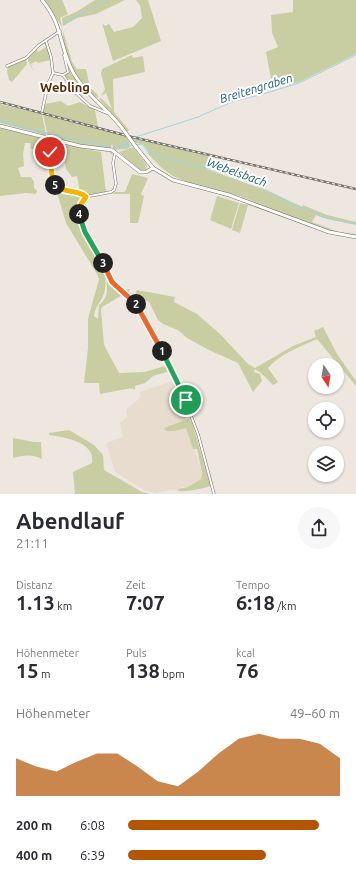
<!DOCTYPE html>
<html lang="de">
<meta charset="utf-8">
<style>
:root{--surface:#fff;--page:#f7f7f7;--text:#2b2b33;--muted:#7c7c81;--accent:#b35502}
body{margin:0;font-family:Ubuntu,sans-serif;background:var(--page);color:var(--text);height:100vh;display:flex;flex-direction:column;font-size:15px;white-space:nowrap}
*{box-sizing:border-box;margin:0}
p{font-size:13px;color:var(--muted)}
.icon{flex:none;width:22px;height:22px;fill:none;stroke:currentColor;stroke-width:2;stroke-linecap:round;stroke-linejoin:round}
.map{position:relative;height:494px;overflow:hidden}
.sheet{display:flex;flex-direction:column;background:var(--surface);flex:1}
.sheet>*{flex:none}
.needle{width:26px;rotate:168deg}
.buttons{position:absolute;left:308px;top:358px;display:grid;gap:8px}
.buttons a{display:grid;place-items:center;width:36px;height:36px;border-radius:50%;background:var(--surface);box-shadow:0 1px 3px #0004;font-size:20px}
.pin{position:absolute;display:grid;place-items:center;width:34px;height:34px;color:#fff;margin:-17px;border:2px solid #fff;border-radius:50%;box-shadow:0 1px 4px #0007}
.km{position:absolute;width:20px;height:20px;margin:-10px;border-radius:50%;background:#222;color:#fff;font-size:11px;line-height:20px;text-align:center}
.round{display:grid;place-items:center;flex:none;width:42px;height:42px;border-radius:21px;background:var(--page)}
.summary{display:flex;align-items:center;justify-content:space-between;height:68px;padding:0 16px}
h1{font-size:22px;font-weight:700;line-height:30px}
.metrics{display:grid;grid-template-columns:repeat(3,1fr);gap:6px;height:68px;padding:4px 16px}
.metrics div{display:grid;align-content:center}
.metrics b{font-size:20px;font-weight:700}
.metrics small{font-size:11px;font-weight:400}
.metrics p{font-size:11px}
.chart{height:112px;padding:8px 16px}
.chart p{display:flex;justify-content:space-between}
.chart svg{width:100%;height:72px;margin-top:4px;fill:var(--accent);opacity:.7}
ul{padding:0 16px;list-style:none;font-size:13px}
li{display:grid;grid-template-columns:64px 48px 1fr;align-items:center;height:30px}
li i{height:10px;border-radius:5px;background:var(--accent)}
.map>svg:first-child{display:block}
</style>
<div class="map">
<svg width="356" height="494" viewBox="0 0 356 494">
<rect width="100%" height="100%" fill="#eee7df"/>
<polygon fill="#e8dcce" points="175,380 186,405 184,405 185,418 202,473 201,479 188,487 182,487 178,491 170,490 155,493 144,490 115,472 106,443 123,437 120,423 127,417 126,410 140,398 140,392"/>
<g fill="#c8cea1">
<polygon points="44,0 62,0 68,14 60,18 62,27"/>
<polygon points="95,0 125,0 96,14 77,18 63,26 62,18 76,12"/>
<polygon points="136,0 148,0 161,41 113,61 102,23 105,26 109,24 114,32 133,27 142,18 140,5"/>
<polygon points="293,0 356,0 356,54 299,82 277,88 271,78 266,52 278,47 272,33 271,15 293,12"/>
<path d="M63,31L72,62L77,69H86L89,83L86,84L98,95V98C81,91 61,49 63,31Z"/>
<polygon points="44,43 46,43 51,60 38,63 36,61 31,64 33,71 27,58 37,49 38,52 46,47"/>
<polygon points="132,55 133,58 143,56 145,72 113,79 114,112 129,130 127,132 99,99 101,98 112,109 106,93 101,96 105,89 101,74 102,69"/>
<polygon points="26,59 27,64 12,82 9,80 7,71 8,67"/>
<polygon points="69,71 86,93 82,97 65,76"/>
<polygon points="61,101 68,106 80,102 95,110 98,127 43,112 45,104"/>
<polygon points="0,104 42,114 46,135 0,123"/>
<polygon points="43,114 126,136 131,147 126,149 113,150 113,146 111,145 111,149 78,145 48,138"/>
<polygon points="0,127 47,140 48,151 31,149 30,143 25,143 23,154 24,166 18,168 21,177 31,177 34,182 34,188 37,191 36,194 26,193 0,196"/>
<polygon points="132,138 209,156 207,169 265,190 302,207 303,205 327,215 356,222 356,225 327,219 316,215 312,222 339,232 356,234 356,236 327,230 240,196 194,185 173,176 163,169 147,153 149,152 143,144 135,143"/>
<polygon points="49,141 112,152 113,156 109,152 81,148 101,152 106,192 87,195 80,192 77,176 72,177 66,169 64,156 61,156 59,160 52,161 49,142 69,146"/>
<polygon points="133,147 147,165 147,168 143,162 147,170 145,171 140,171 119,152"/>
<polygon points="132,174 148,178 141,194 144,196 138,223 130,223 130,194 112,194 115,192 125,192"/>
<path d="M56,189L82,195C77,202 74,211 76,220C88,242 114,269 103,296C100,303 95,307 94,316L98,319L99,305C110,296 106,289 107,277L124,294L102,307L101,310L104,345L119,373L145,372L168,365L170,371L153,376L145,383L135,386V390L132,388L100,394L99,383H84L88,348V319L99,279L97,274L66,223Z"/>
<polygon points="217,196 239,203 231,229 210,220"/>
<polygon points="240,203 247,205 246,203 305,224 248,205 240,233 232,230"/>
<path d="M130,289L128,294L135,296L137,290L175,297L174,302L197,314L220,334L248,364L255,368L293,346L316,337L314,331L323,327L337,354L356,381V386L317,339C300,347 281,353 268,368L278,382L273,385C267,379 262,373 255,369L254,372L260,374L262,381L253,392L238,363L211,351L187,338L178,330L163,324L158,320L149,302L139,297L132,298L123,290Z"/>
<path d="M188,419L192,422L210,483V486C201,489 188,492 178,491L179,489L188,487L201,479L202,473L197,449H193L186,428L175,431H166L164,428Z"/>
<path d="M69,430L94,445L103,455L104,470L142,492L150,494H75L73,472L92,463C96,442 64,437 49,435V433Z"/>
<path d="M13,438L34,442H41L42,459C32,454 24,455 13,458Z"/>
</g>
<g fill="none" stroke-linecap="round" stroke-linejoin="round">
<g stroke="#9dd4e8" stroke-width="1">
<polyline points="63,24 106,0"/>
<polyline points="0,121 23,128 111,147"/>
<polyline points="136,137 198,117 234,101 260,95 299,83 356,55"/>
<polyline points="113,147 142,144 148,152 153,155 210,169 249,182 322,217 356,224"/>
<polyline points="121,147 130,141"/>
</g>
<g stroke="#777169" stroke-width="3">
<g id="street">
<polyline points="7,66 26,58 39,45 60,31"/>
<polyline points="53,73 63,75 68,72 64,55"/>
<polyline points="63,75 75,92 90,106 107,113"/>
<polyline points="42,112 48,84 53,73 51,57 46,41"/>
<path d="M47,139C49,145 50,151 51,157C53,170 49,187 66,191C73,192 81,191 86,197"/>
<polyline points="115,153 113,163 116,184 114,190 111,192 90,196 84,198 79,208 80,220 110,279 137,306 179,385 198,434 214,494"/>
</g>
</g>
<g stroke="#777169" stroke-width="4">
<g id="secondary">
<path d="M42,0C64,26 59,48 74,74C87,96 110,110 125,132"/>
<polyline points="0,126 80,146 112,150 140,172 146,172 153,168"/>
<polyline points="136,147 153,168 173,180 229,195 329,232 356,237"/>
</g>
</g>
<use href="#street" stroke="#fff" stroke-width="2"/>
<use href="#secondary" stroke="#fff" stroke-width="3"/>
<g stroke="#76726d" stroke-width="2.5">
<polyline id="rail" points="0,102 132,137 356,189"/>
</g>
<use href="#rail" stroke="#fff" stroke-width="1" stroke-dasharray="3" stroke-linecap="butt"/>
<g stroke="#777169" stroke-width="4" stroke-linecap="butt">
<polyline id="secondary-bridge" points="125,132 136,147"/>
</g>
<use href="#secondary-bridge" stroke="#fff" stroke-width="3"/>
</g>
<g fill="none" stroke-linecap="round" stroke-linejoin="round">
<g stroke="#fff" stroke-width="8">
<polyline id="split-1" points="162,351 186,400"/>
</g>
<g stroke="#fff" stroke-width="8">
<polyline id="split-2" points="136,304 162,351"/>
</g>
<g stroke="#fff" stroke-width="8">
<polyline id="split-3" points="103,263 112,282 136,304"/>
</g>
<g stroke="#fff" stroke-width="8">
<polyline id="split-4" points="79,214 85,232 103,263"/>
</g>
<g stroke="#fff" stroke-width="8">
<path id="split-5" d="M55,185C64,194 79,189 86,197L81,204L79,214"/>
</g>
<g stroke="#fff" stroke-width="8">
<polyline id="split-6" points="50,152 52,176 55,185"/>
</g>
<use href="#split-1" stroke="#22a559" stroke-width="5"/>
<use href="#split-2" stroke="#f0652b" stroke-width="5"/>
<use href="#split-3" stroke="#f0652b" stroke-width="5"/>
<use href="#split-4" stroke="#22a559" stroke-width="5"/>
<use href="#split-5" stroke="#f5b400" stroke-width="5"/>
<use href="#split-6" stroke="#f5b400" stroke-width="5"/>
</g>
<g text-anchor="middle" dominant-baseline="central" stroke-width="4" stroke-linejoin="round" paint-order="stroke">
<g font-size="12" font-style="italic" fill="#175e72" stroke="#fff">
<text transform="translate(256 88) rotate(-17)">Breitengraben</text>
<text transform="translate(237 172) rotate(20)">Webelsbach</text>
</g>
<g font-size="13" font-weight="bold" fill="#592b0a" stroke="#fff">
<text x="65" y="87">Webling</text>
</g>
</g>
</svg>
<div class="buttons">
<a><svg class="needle" viewBox="-14 -14 28 28"><path d="M0-13l5 13h-10z" fill="#e53935"/><path d="M0 13l5-13h-10z" fill="#7c7c81"/></svg></a>
<a><svg class="icon" aria-label="locate" viewBox="0 0 24 24"><circle cx="12" cy="12" r="6"/><path d="M12 2v4M12 18v4M2 12h4M18 12h4"/></svg></a>
<a><svg class="icon" aria-label="layers" viewBox="0 0 24 24"><path d="M12 4l9 5-9 5-9-5zM3 14l9 5 9-5"/></svg></a>
</div>
<div class="pin" style="left:186px;top:400px;background:#1e9e55"><svg class="icon" aria-label="arrive" viewBox="0 0 24 24"><path d="M6 21V4h12l-3 4 3 4H6"/></svg></div>
<div class="pin" style="left:50px;top:152px;background:#d93025"><svg class="icon" aria-label="check" viewBox="0 0 24 24"><path d="M5 12l5 5 9-10"/></svg></div>
<b class="km" style="left:162px;top:351px">1</b>
<b class="km" style="left:136px;top:304px">2</b>
<b class="km" style="left:103px;top:263px">3</b>
<b class="km" style="left:79px;top:214px">4</b>
<b class="km" style="left:55px;top:185px">5</b>
</div>
<section class="sheet">
<div class="summary"><div><h1>Abendlauf</h1><p>21:11</p></div><a class="round"><svg class="icon" aria-label="share" viewBox="0 0 24 24"><path d="M12 15V3M7 8l5-5 5 5M5 13v7h14v-7"/></svg></a></div>
<div class="metrics">
<div><p>Distanz</p><b>1.13<small> km</small></b></div>
<div><p>Zeit</p><b>7:07</b></div>
<div><p>Tempo</p><b>6:18<small> /km</small></b></div>
</div>
<div class="metrics">
<div><p>Höhenmeter</p><b>15<small> m</small></b></div>
<div><p>Puls</p><b>138<small> bpm</small></b></div>
<div><p>kcal</p><b>76</b></div>
</div>
<div class="chart"><p><span>Höhenmeter</span>49–60 m</p>
<svg viewBox="0 0 160 44" preserveAspectRatio="none"><path d="M0 44V21L10 26L20 29L30 23L40 18L50 18L60 26L70 35L80 38L90 29L100 18L110 9L120 6L130 9L140 9L150 12L160 21V44z"/></svg>
</div>
<ul>
<li><b>200 m</b>6:08<i style="width:90%"></i></li>
<li><b>400 m</b>6:39<i style="width:65%"></i></li>
</ul>
</section>
